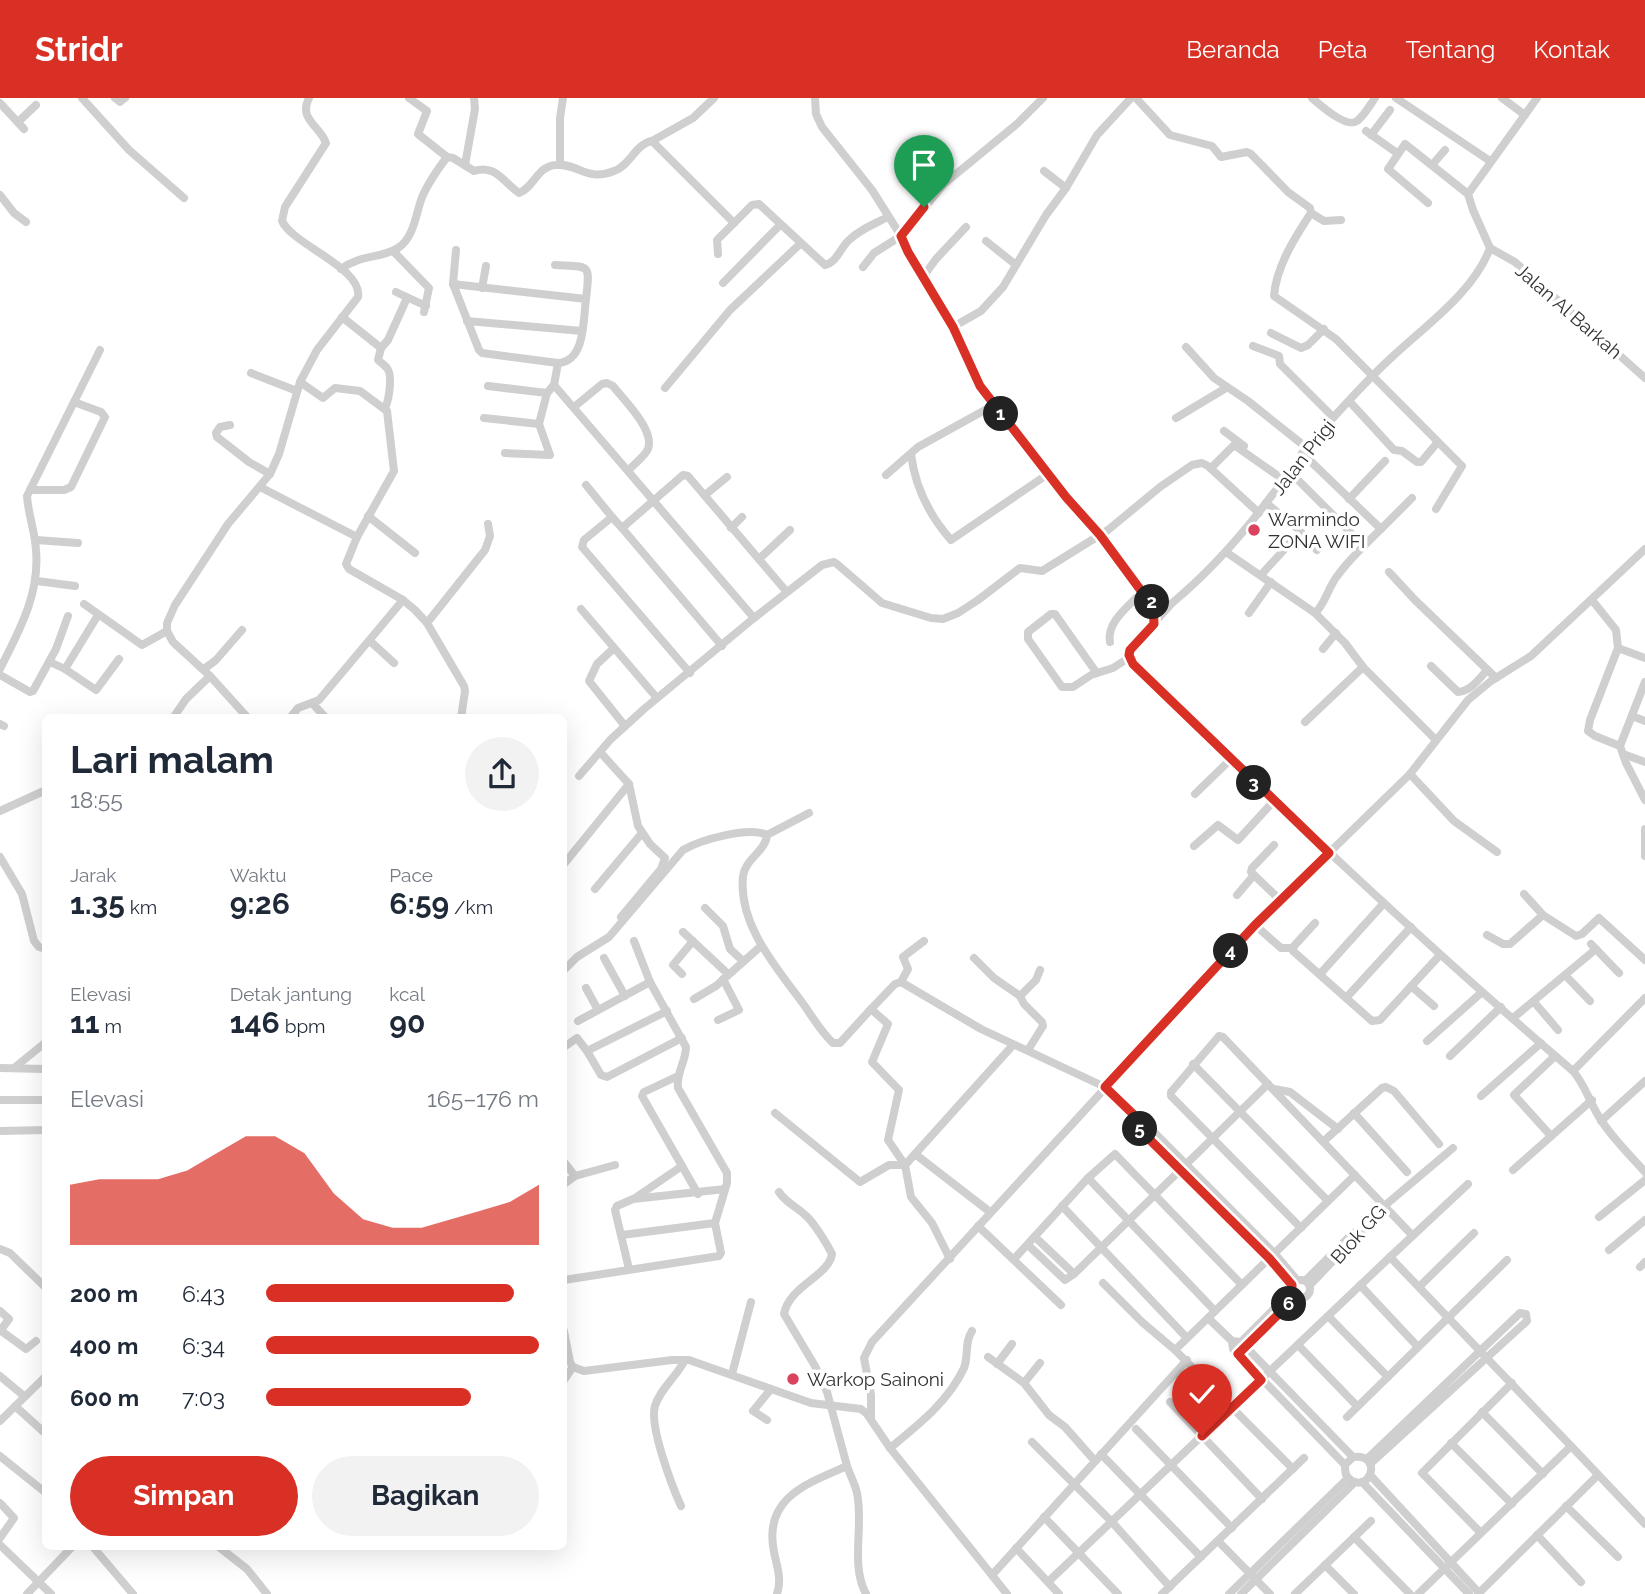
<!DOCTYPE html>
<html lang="id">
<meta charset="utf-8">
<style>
:root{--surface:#fff;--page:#f2f2f3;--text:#1f2937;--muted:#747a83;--accent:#d93025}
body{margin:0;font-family:Raleway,sans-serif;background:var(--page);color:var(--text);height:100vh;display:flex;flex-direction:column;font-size:26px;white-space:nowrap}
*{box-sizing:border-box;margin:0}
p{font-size:23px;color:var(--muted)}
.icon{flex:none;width:38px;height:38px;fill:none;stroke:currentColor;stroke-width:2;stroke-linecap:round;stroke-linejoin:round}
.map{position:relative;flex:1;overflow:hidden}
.details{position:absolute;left:42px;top:616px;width:525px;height:836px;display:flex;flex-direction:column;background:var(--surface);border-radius:10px;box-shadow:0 7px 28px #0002}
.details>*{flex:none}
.pin{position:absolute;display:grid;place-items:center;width:60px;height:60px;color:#fff;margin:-72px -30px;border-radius:50% 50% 50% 0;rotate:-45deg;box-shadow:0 0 7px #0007}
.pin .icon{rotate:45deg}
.km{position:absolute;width:35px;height:35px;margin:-18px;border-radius:50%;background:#222;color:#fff;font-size:19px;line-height:35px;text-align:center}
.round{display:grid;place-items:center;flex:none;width:74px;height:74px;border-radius:37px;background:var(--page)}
.overview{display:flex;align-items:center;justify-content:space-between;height:119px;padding:0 28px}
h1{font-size:38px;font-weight:700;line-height:52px}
.metrics{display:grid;grid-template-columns:repeat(3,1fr);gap:10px;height:119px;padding:7px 28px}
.metrics div{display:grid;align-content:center}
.metrics b{font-size:30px;font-weight:700}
.metrics small{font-size:19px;font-weight:400}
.metrics p{font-size:19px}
.chart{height:196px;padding:14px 28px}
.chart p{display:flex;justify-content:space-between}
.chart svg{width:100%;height:126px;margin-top:7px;fill:var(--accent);opacity:.7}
.primary-button{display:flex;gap:14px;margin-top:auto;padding:14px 28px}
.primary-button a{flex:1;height:80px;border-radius:42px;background:var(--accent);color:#fff;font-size:28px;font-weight:700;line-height:80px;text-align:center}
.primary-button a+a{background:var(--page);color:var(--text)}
ul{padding:0 28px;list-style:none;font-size:23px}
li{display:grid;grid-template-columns:112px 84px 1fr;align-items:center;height:52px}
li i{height:18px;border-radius:9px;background:var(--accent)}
header{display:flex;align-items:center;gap:42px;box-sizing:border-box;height:98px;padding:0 35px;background:var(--accent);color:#fff}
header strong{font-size:33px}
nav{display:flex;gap:38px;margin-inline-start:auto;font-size:24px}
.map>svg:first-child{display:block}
</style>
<header>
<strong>Stridr</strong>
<nav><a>Beranda</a><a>Peta</a><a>Tentang</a><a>Kontak</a></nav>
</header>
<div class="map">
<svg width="1645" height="1496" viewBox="0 0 1645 1496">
<rect width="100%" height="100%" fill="#fff"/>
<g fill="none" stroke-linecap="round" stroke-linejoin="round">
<g stroke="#cfcfcf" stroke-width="8">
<polyline points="82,0 129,52 184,100"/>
<polyline points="115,0 120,4 125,0"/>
<polyline points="409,0 427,13 418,36 447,59"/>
<path d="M815,0L816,16L822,29L872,92L901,138L908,154L953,229L980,288L1066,399L1100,437L1142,494L1153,504L1162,507L1171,506C1207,476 1238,442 1266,405C1288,377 1307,348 1332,321C1351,300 1370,279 1391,260C1425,228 1474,194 1490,150"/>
<path d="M1136,0L1170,37L1212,48L1221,59L1247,54L1251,56L1288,94L1310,110L1311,115C1295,139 1276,169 1274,198L1336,241L1462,368L1436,411"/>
<path d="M1312,0C1320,7 1347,31 1357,23C1364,18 1370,7 1375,0"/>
<polyline points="1396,0 1490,63"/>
<polyline points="1502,0 1525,17"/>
<polyline points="0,5 24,31"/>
<polyline points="18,24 36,7"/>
<polyline points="1366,33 1397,55"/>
<polyline points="1371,37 1390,12"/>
<polyline points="652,43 693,20 714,0"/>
<polyline points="560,66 560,20 563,0"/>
<polyline points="465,67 475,11 474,0"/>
<polyline points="1432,67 1445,52"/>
<polyline points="1044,73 1066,90"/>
<polyline points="0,97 14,115 26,124"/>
<polyline points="1428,105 1388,71 1405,46 1468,96"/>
<polyline points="1311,115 1324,123 1341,122"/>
<polyline points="986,143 1016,167"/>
<polyline points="1490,150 1515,164 1645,280"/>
<polyline points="1490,150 1473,112 1468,96 1537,0"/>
<polyline points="456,152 453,186 479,252 482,255 558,265"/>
<polyline points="393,153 429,190 424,214"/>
<polyline points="718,156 717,142 734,125"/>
<path d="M555,167C591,169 590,165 586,201"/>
<polyline points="863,169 874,155 901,138 944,86 1018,25 1043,0"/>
<path d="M341,171C361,156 380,161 398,150C413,141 416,117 421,102C426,88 438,71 447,59L453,60L474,73C496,66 503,84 519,95C534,90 537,68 556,67C578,65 587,84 614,73C630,68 635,46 652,43L734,125L752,107L759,106L825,167C836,165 840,151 848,143C859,132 874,126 888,119"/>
<polyline points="923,179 936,161 966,129"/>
<polyline points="723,185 780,127"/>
<path d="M453,186L586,201C583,221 586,263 558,265L554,287L547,295L539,326L550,357L505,355"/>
<polyline points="482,190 486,168"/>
<polyline points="396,194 426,208"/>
<path d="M342,219L381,250L378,262C381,265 384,266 387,270C393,277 389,302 385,310"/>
<polyline points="467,223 582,233"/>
<polyline points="953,229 981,213 1003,189 1046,117 1066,90 1097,37 1131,0"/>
<polyline points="1271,235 1301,250 1308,247 1324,231"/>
<polyline points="1253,248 1279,258 1280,266 1333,319"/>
<polyline points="1186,249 1214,280 1248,303 1307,350"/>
<polyline points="381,250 388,242 407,200"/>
<polyline points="251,275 297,293"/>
<polyline points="300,284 323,300 335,290 360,293 387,313 394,373 357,439 346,466 349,471 403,502 415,512 427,525 464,588 465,593 461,620"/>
<polyline points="554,287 754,520"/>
<polyline points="488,288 547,295"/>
<polyline points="665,290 730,212 800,146"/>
<polyline points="1350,304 1394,352 1402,353 1417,364 1421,364 1437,345"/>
<path d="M574,309L602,286L607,285L613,288C624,302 655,332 648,351C645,358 634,366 629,372"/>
<polyline points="484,320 539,326"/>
<polyline points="1176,320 1226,290"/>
<polyline points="230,327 220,329 216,335 217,339 249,364 270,376"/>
<polyline points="1224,333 1244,348"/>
<polyline points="1302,355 1381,431 1412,400"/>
<path d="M911,356C915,389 929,417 951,442L1048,376"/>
<polyline points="1211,370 1234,347 1284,382"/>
<polyline points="1290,374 1352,436"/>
<polyline points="886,377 918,349 994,307"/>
<polyline points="586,387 612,419"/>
<polyline points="260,389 357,439"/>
<polyline points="30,392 64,392 71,389 105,319 101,314 74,304"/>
<polyline points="705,397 727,379"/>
<polyline points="1349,401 1385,363"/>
<polyline points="1266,405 1298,431 1317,452"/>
<polyline points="368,418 415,455"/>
<polyline points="622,430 612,419 584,442 582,449 690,575"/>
<polyline points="731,430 742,419"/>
<polyline points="36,442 78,445"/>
<polyline points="1226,454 1315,515 1345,545 1363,569 1436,642"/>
<polyline points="759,461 790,432"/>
<polyline points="1389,474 1415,502 1496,580"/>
<polyline points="1261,477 1292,443"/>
<polyline points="37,483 75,488"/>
<polyline points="1592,502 1616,532 1618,550 1645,560"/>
<polyline points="84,506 142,547 167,533"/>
<path d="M1171,506L1130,552L1129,557L1138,572C1280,709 1423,845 1573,973C1586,988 1590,1006 1601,1022C1613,1041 1630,1057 1645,1074"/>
<polyline points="581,511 657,600"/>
<polyline points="1249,515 1271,484"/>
<path d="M1315,515C1325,507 1328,489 1338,477C1350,460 1367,445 1381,431"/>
<polyline points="427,525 485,452 490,438 488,426"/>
<polyline points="370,543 394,565"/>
<path d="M1110,544C1106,524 1130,507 1142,494"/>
<polyline points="722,548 622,430 683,377 688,378 786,493"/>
<polyline points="614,550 597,566 589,583 625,628"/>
<polyline points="1618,550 1590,622 1588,633 1595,638 1620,648 1626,665 1645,702"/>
<polyline points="1323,551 1336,535"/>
<polyline points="50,564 65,571 96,592 119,561"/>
<path d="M1431,568L1458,594C1471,593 1479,581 1487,572"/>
<path d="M0,571C19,533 40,496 36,452C35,433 28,416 27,398L100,252"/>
<polyline points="65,571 98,517"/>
<polyline points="204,571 216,562 242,532"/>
<polyline points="1096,574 1055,516 1051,516 1028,534 1028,541 1062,589 1073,589 1091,577 1113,570 1130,559"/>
<polyline points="0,577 30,594 33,593 56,551 68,518"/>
<polyline points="313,606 326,620"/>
<polyline points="1632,618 1645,623"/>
<polyline points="173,620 186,601 210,578"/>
<path d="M248,620L210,578L173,544L167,533V525L175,507L228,426L270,376L279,356L300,284L317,252L358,199C363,170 293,147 282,123L285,109L326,45C320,28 298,21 309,0"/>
<polyline points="290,620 298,610 319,602 403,502"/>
<polyline points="1305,624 1363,569"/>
<polyline points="0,626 4,628"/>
<polyline points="1620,648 1645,584"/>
<polyline points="600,654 629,686 638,728 650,746 665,760 661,771 621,819"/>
<polyline points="1623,656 1645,664"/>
<polyline points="1410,676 1454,723 1497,754"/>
<polyline points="579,678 611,641 644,611 754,520 822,467 834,464 837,466 882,505 931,520 943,521 958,515 978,502 1020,470 1042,473 1108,432 1160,389 1192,367 1202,365 1208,368 1259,415"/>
<polyline points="1195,696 1230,662"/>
<polyline points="0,713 46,692"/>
<polyline points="1645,731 1645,758"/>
<polyline points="767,737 809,715"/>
<polyline points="1194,748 1218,727 1238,742 1273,704"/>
<polyline points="0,759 22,796 34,843 39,849 46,851"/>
<polyline points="564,766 629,686"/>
<polyline points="1254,777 1251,774 1252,770 1274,747"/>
<polyline points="595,791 642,735"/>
<polyline points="1524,796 1543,817 1576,838 1582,836 1599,820 1645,862"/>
<polyline points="1237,797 1254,777 1280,802"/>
<polyline points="705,810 723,828 730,851 743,863"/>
<polyline points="1315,825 1294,848 1293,853 1372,923 1380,922 1440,857"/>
<polyline points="1255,827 1281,850 1292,850"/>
<polyline points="683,834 728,876"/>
<polyline points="1487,837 1503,846 1510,846 1543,817"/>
<polyline points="1591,846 1619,875"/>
<polyline points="604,860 625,898"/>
<polyline points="974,860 994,880 1020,898 1024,906 1042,924 1043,928 1028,952"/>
<path d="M564,872L577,859L609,839L683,752C700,742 749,728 767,737C766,753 745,761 743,778C738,827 777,870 804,907C813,920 822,935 833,945H840L871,911"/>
<polyline points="682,876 673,867 693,843"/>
<polyline points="1320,876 1384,805"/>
<polyline points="1565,877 1590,903"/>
<polyline points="901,884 908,871 903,859 924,843"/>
<polyline points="1411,888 1434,908"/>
<polyline points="586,890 598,912"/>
<polyline points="1020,898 1036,882 1040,872"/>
<polyline points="1346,900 1411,829"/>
<polyline points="694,901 716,888 761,848"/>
<polyline points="1534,904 1558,932"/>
<polyline points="1513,920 1596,851"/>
<polyline points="718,922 739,912 723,881"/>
<polyline points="578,923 650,884"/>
<polyline points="1427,943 1482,894"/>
<polyline points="564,949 577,940 587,953 667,913"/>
<polyline points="587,953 601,977 607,979 682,940"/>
<polyline points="1450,958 1501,909"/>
<polyline points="1193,966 1328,1103"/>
<polyline points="0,970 46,971"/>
<polyline points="14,970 46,944"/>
<polyline points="1573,973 1645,900"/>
<polyline points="678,978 644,994 642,998 698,1096"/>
<polyline points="1274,991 1290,994 1338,1031"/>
<polyline points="1481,998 1541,945"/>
<polyline points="0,1002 46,1002"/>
<polyline points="775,1015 860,1084 889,1067 905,1067"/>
<polyline points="1133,1015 1136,1028 1269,1160 1292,1187"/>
<polyline points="1354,1015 1407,1074"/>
<polyline points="1601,1023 1645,983"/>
<polyline points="0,1033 46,1032"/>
<polyline points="1551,1038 1514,997 1555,958"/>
<polyline points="1324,1043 1382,990 1386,989 1394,993 1439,1046"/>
<polyline points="915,1056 1013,947"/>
<polyline points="564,1064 575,1078 564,1086"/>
<polyline points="905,1067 888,1042 899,992 872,964 888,926 871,911 895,886 901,884 981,931 1105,989 1142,1022 1275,1156 1297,1182"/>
<polyline points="1513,1072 1592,1002"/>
<polyline points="575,1078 615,1067"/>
<polyline points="1088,1080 1215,1213"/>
<polyline points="635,1100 682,1068"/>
<polyline points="1062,1108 1187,1240"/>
<polyline points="1599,1119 1645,1082"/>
<polyline points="978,1128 1061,1207"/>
<polyline points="1301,1130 1171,998 1171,994 1219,938 1223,939 1412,1137"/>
<polyline points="622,1137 715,1125"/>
<polyline points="1035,1139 1074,1176 1268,986"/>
<polyline points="1028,1147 1065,1182 1074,1176"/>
<polyline points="0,1151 10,1155 46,1190"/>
<polyline points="1609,1152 1645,1122"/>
<polyline points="1390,1159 1468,1086"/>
<polyline points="950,1161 932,1125 911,1099 905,1067 915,1056 990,1114"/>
<polyline points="1014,1161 1088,1080 1115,1056 1242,1187"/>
<polyline points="1640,1169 1645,1164"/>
<polyline points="629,1171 615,1112 617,1108 633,1101 725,1091"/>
<circle cx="1301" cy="1191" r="9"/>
<path d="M564,1182L719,1158L721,1155L715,1125L727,1085V1075L678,990C676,975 686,963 686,949L650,884L634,843"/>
<polyline points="1306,1182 1353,1135"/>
<polyline points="1103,1185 1142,1224 1175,1252"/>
<polyline points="1310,1187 1389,1104 1453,1050"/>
<polyline points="1360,1187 1418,1249"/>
<polyline points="1419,1189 1474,1135"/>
<polyline points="0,1213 9,1221 0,1233"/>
<polyline points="1328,1218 1388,1279"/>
<path d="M1208,1220L1232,1243L1241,1244L1353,1359C1382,1355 1372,1393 1352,1383C1345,1379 1345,1374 1345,1367L1353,1359"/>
<polyline points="0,1232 26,1251 36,1243"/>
<polyline points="564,1233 570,1264 573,1269 584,1273 672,1262 689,1262 811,1305 861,1311 867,1316 890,1350 1007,1496"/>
<polyline points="1232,1243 1233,1251 1345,1367"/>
<polyline points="1238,1247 1292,1193"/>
<polyline points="1298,1247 1357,1308"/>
<polyline points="1243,1251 1296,1199"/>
<polyline points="988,1259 1024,1285 1049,1317 1065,1329 1095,1363"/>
<polyline points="997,1266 1012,1246"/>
<polyline points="732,1276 751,1204"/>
<polyline points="0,1278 24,1298"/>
<polyline points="564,1282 573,1269"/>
<polyline points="1024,1285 1040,1265"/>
<polyline points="1170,1304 1262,1401"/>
<polyline points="15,1308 46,1336"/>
<polyline points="1482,1314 1543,1376"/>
<polyline points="1347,1319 1507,1162"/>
<polyline points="871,1321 871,1297 864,1260 872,1244 1255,827 1410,676 1468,602 1491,583 1531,558 1645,451"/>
<polyline points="767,1322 753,1313 771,1291"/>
<polyline points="0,1323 46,1278"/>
<polyline points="1136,1331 1232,1430"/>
<polyline points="1032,1344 1112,1424 1170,1489"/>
<polyline points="1451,1345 1512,1406"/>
<polyline points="1571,1348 1645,1426"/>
<path d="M890,1350C918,1327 948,1304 964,1270C969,1257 964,1245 972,1233"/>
<polyline points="1101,1356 1201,1459"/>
<polyline points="0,1358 46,1395"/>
<polyline points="1367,1361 1520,1215 1526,1216 1527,1223 1370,1366"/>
<path d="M847,1368C850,1377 855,1386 857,1395C864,1427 850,1466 866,1496"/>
<polyline points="1293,1371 1175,1252 1355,1077"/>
<polyline points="1370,1377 1480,1496"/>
<polyline points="1362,1384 1469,1496"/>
<polyline points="0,1405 14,1420 0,1440"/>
<path d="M681,1408C672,1388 649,1328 655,1308C660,1291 677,1278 685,1262"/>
<polyline points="1566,1408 1618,1459"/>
<polyline points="1044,1419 1118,1496"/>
<polyline points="1481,1435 1422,1375 1512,1285"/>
<polyline points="1537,1437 1581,1484"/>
<polyline points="1354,1439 1410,1496"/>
<polyline points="1218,1443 1270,1496"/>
<polyline points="0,1447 51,1496"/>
<polyline points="93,1449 133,1496"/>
<polyline points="219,1449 247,1471 267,1496"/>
<polyline points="1016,1450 1059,1496"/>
<polyline points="1325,1467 1354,1496"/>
<polyline points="993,1476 1187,1262"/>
<polyline points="1048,1484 1390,1159 1571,1348 1418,1496"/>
<polyline points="27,1496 72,1449"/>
<path d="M777,1496C782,1481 777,1469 774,1454C763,1400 806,1386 847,1368L827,1294L815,1268L784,1216C789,1188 829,1178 832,1156C827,1146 813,1123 805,1117C796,1108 786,1105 779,1094"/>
<polyline points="1162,1496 1304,1360"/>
<polyline points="1229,1496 1348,1380"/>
<polyline points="1241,1496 1355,1384"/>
<polyline points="1295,1496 1371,1423"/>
<polyline points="1478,1496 1598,1377"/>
</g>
</g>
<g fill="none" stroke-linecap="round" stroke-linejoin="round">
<g stroke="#fff" stroke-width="14">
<polyline id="route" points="924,109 901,138 908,154 953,229 980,288 1066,399 1100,437 1142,494 1153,504 1154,526 1130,552 1129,557 1133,566 1329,755 1255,827 1105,989 1133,1016 1136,1028 1269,1160 1292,1187 1292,1193 1296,1199 1238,1256 1261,1282 1202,1338"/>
</g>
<use href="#route" stroke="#d93025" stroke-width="9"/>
</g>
<g fill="#db425d" stroke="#fff" stroke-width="2.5">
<circle cx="1254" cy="432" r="7"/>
<circle cx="793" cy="1281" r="7"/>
</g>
<g text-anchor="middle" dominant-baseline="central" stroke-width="7" stroke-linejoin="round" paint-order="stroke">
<g font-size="19" fill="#323232" stroke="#fff">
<text transform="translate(1569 213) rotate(41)">Jalan Al Barkah</text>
<text transform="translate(1303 359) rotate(-52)">Jalan Prigi</text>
<text transform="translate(1358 1136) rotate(-48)">Blok GG</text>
</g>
<g font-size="19" fill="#323232" stroke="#fff" text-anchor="start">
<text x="1268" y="421">Warmindo<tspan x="1268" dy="22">ZONA WIFI</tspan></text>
<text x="807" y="1281">Warkop Sainoni</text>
</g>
</g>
</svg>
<div class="pin" style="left:924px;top:109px;background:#1e9e55"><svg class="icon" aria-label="arrive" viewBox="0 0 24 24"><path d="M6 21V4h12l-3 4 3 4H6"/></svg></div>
<div class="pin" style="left:1202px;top:1338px;background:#d93025"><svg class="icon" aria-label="check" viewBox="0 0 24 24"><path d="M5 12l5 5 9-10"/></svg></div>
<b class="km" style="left:1001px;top:316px">1</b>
<b class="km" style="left:1152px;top:504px">2</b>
<b class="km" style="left:1254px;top:685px">3</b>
<b class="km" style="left:1231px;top:853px">4</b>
<b class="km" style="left:1140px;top:1031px">5</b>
<b class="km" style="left:1289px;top:1206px">6</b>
<section class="details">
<div class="overview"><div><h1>Lari malam</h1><p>18:55</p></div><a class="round"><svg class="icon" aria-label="share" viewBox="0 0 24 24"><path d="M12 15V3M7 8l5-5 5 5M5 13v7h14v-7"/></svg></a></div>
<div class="metrics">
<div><p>Jarak</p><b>1.35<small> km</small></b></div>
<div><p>Waktu</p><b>9:26</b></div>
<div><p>Pace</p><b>6:59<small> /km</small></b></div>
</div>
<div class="metrics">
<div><p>Elevasi</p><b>11<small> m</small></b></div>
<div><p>Detak jantung</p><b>146<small> bpm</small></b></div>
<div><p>kcal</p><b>90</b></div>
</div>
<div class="chart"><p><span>Elevasi</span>165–176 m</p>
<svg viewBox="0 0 160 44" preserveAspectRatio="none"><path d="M0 44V23L10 21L20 21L30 21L40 18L50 12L60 6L70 6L80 12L90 26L100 35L110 38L120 38L130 35L140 32L150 29L160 23V44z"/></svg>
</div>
<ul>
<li><b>200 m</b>6:43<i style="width:91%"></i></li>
<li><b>400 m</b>6:34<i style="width:100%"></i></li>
<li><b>600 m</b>7:03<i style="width:75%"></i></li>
</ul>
<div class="primary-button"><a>Simpan</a><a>Bagikan</a></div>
</section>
</div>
